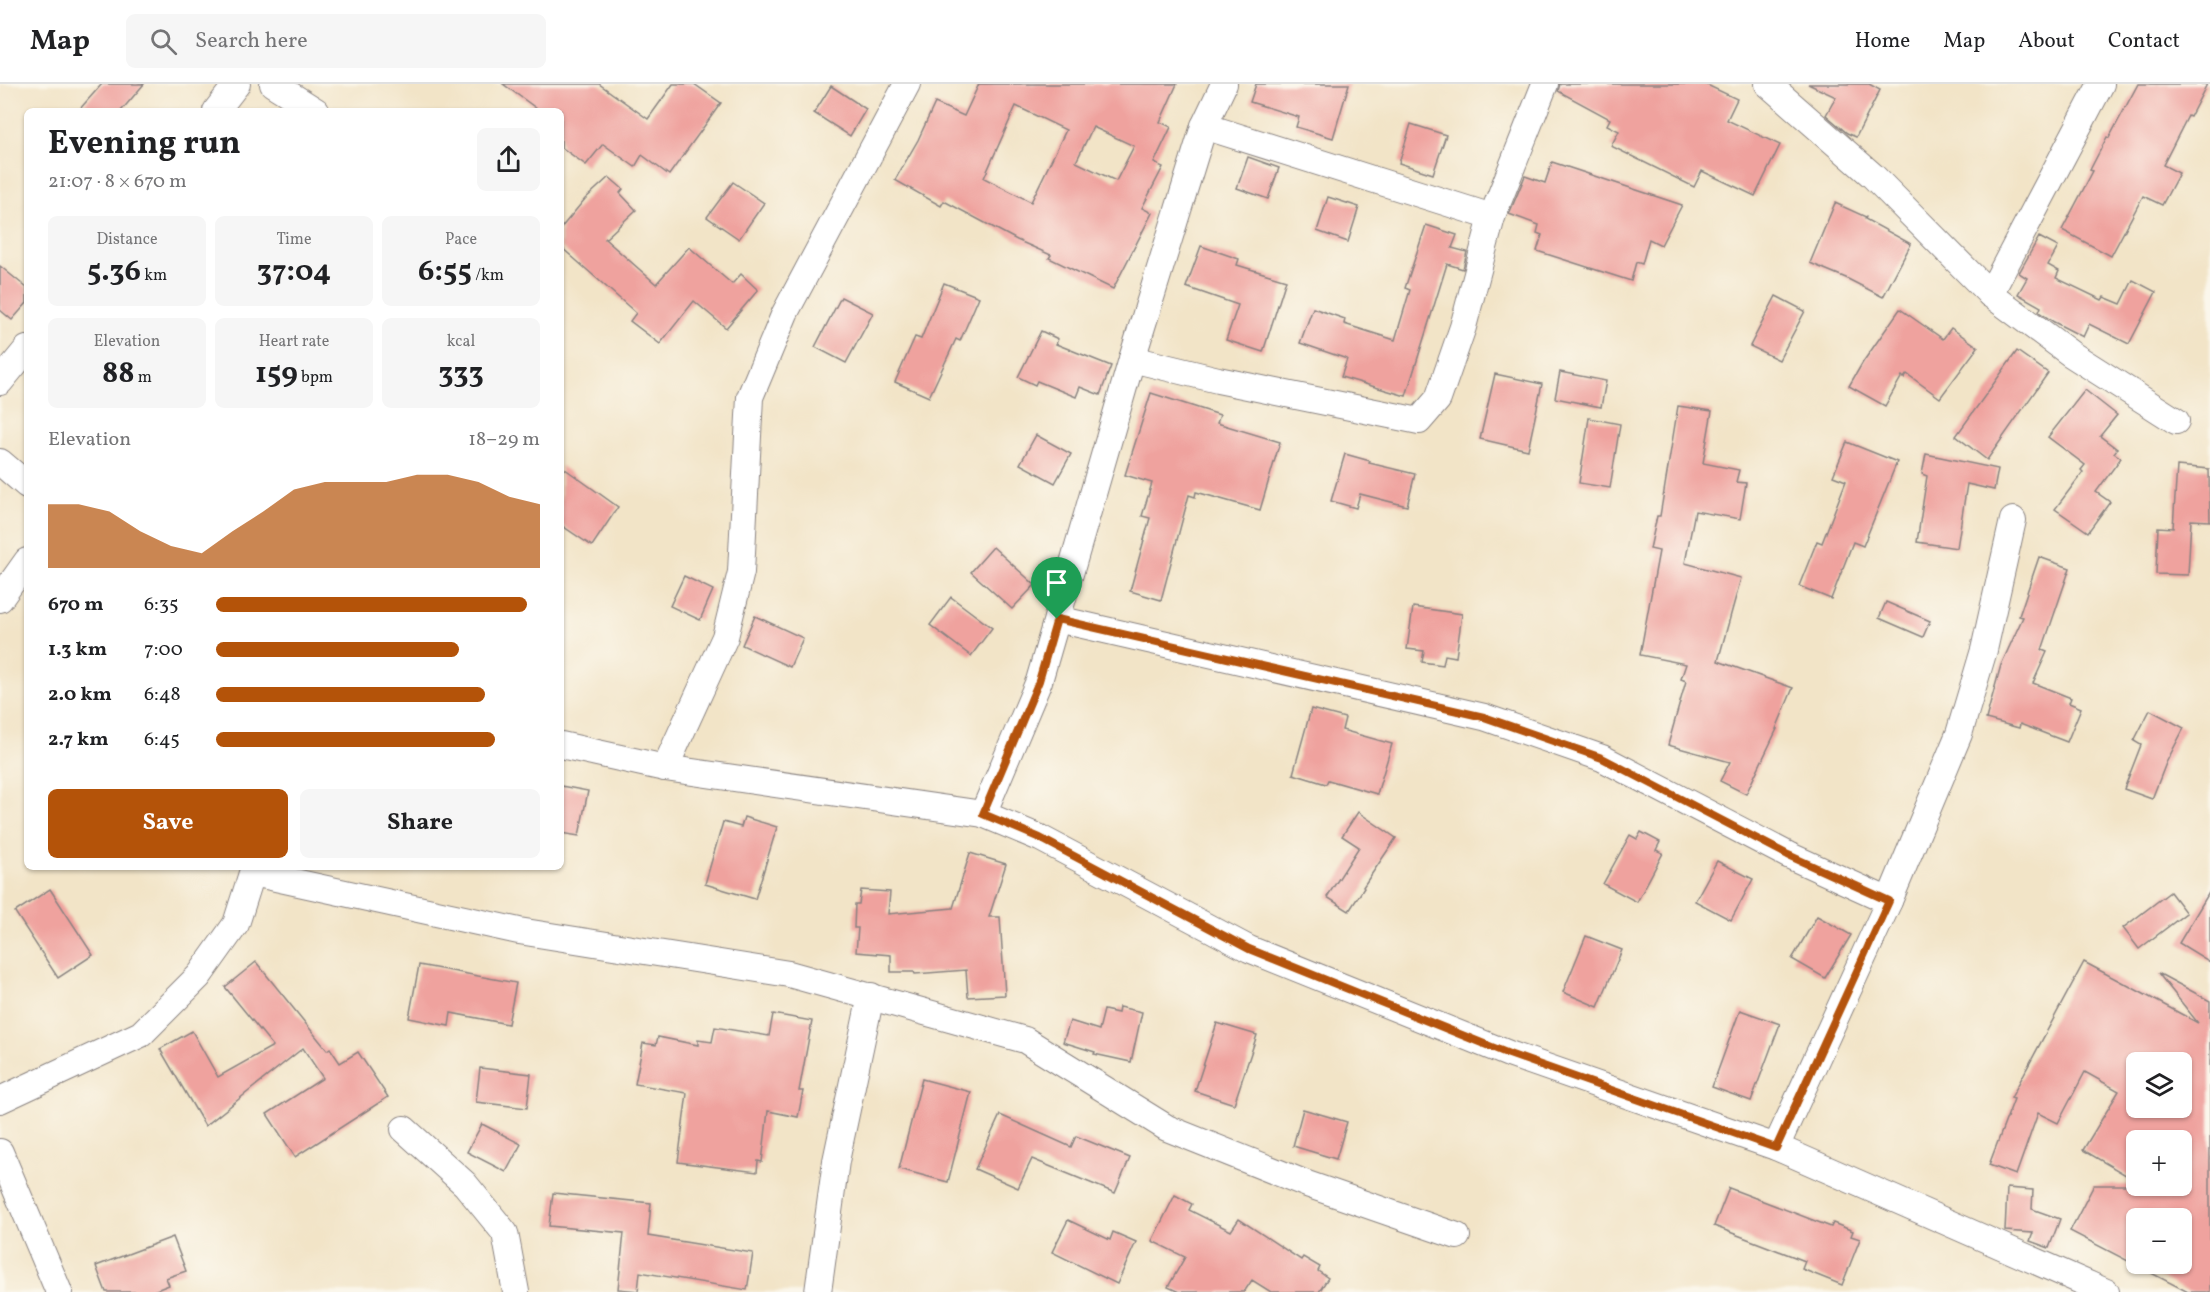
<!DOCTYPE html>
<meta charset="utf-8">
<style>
:root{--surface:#fff;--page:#f6f6f6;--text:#202124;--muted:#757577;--line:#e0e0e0;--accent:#b45309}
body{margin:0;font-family:Vollkorn,serif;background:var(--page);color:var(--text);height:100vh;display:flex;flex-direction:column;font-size:22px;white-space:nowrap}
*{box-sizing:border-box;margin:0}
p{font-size:20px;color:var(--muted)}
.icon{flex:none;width:33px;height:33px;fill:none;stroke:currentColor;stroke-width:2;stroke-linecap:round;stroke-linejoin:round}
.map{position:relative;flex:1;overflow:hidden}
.side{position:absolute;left:24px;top:24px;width:540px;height:762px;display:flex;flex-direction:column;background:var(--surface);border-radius:9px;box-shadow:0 2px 4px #0004}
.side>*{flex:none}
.controls{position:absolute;left:2126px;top:968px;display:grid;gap:12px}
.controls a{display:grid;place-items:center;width:66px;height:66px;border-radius:9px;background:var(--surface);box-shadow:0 2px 4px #0004;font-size:30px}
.pin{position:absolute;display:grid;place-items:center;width:51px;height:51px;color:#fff;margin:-62px -26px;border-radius:50% 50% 50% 0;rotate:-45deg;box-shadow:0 0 6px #0007}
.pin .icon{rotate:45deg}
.round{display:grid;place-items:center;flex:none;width:63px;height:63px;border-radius:9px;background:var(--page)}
.head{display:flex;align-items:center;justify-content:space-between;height:102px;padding:0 24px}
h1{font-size:33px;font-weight:700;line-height:45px}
.stats{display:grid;grid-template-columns:repeat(3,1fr);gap:9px;height:102px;padding:6px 24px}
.stats div{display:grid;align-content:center;border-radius:9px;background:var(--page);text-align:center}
.stats b{font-size:30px;font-weight:700}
.stats small{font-size:16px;font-weight:400}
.stats p{font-size:16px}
.chart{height:168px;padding:12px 24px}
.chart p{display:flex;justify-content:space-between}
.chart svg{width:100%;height:108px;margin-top:6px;fill:var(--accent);opacity:.7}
.action{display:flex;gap:12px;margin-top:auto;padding:12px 24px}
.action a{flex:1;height:69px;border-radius:9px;background:var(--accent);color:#fff;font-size:24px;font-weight:700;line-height:69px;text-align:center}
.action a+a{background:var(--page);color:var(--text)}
ul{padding:0 24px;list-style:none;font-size:20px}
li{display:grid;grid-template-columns:96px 72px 1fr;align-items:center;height:45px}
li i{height:15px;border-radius:8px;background:var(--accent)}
header{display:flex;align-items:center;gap:36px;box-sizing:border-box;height:84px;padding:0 30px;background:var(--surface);border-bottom:2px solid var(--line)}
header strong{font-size:28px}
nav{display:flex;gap:33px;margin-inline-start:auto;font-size:21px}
.search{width:420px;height:54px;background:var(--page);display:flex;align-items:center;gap:15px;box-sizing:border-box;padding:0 21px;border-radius:9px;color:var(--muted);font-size:22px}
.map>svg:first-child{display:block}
</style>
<header>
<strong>Map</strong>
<div class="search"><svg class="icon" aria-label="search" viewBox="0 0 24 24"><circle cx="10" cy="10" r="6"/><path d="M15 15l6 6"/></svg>Search here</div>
<nav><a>Home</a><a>Map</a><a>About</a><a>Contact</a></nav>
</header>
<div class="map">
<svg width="2210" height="1208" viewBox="0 0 2210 1208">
<rect width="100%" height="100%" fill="#fbf7ec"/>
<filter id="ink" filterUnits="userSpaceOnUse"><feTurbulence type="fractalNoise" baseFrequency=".0167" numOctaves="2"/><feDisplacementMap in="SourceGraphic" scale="12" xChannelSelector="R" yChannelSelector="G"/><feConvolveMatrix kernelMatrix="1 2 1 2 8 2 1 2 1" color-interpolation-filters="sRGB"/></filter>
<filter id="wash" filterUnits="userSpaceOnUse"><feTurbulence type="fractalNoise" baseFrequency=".008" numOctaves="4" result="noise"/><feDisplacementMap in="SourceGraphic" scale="24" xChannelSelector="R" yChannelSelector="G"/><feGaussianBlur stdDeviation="1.35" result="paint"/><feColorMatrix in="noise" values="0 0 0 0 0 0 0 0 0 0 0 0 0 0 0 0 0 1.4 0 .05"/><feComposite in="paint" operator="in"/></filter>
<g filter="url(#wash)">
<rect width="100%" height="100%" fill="#f2e4c7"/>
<g id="blocks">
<g fill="#efa29e" fill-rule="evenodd">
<polygon points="102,0 144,0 121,27 78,27"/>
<polygon points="503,0 599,0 648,35 673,0 694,0 721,19 669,91 642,71 635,83 603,60 586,81 561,63 561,27 540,27"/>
<path d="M979,0H1177L1160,38L1171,43L1154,79L1163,83L1142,124L1152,129L1113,205L1049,174L1051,171L1017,156L944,117L941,122L895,96L918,56L935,19L964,32ZM1016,22L1066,46L1031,118L984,94ZM1093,43L1134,62L1116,97L1076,78Z"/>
<polygon points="1256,0 1349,0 1333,54 1296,43 1299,33 1250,18"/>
<polygon points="1560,0 1705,0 1737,15 1727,36 1780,61 1755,112 1702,87 1694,103 1611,62 1619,47 1607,41 1610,35 1558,7"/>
<polygon points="1808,0 1869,0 1880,6 1856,53 1847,49 1826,31 1836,13"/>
<polygon points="2138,0 2207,0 2190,33 2188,32 2163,81 2179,89 2162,121 2143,112 2111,172 2062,146 2093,87 2090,86 2107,53 2109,54"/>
<polygon points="831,2 866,25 850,52 814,29"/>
<polygon points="1411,40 1446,51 1433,90 1399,79"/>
<polygon points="1248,73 1279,84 1268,115 1237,104"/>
<polygon points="1552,78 1682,121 1661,161 1649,155 1642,180 1636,178 1631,197 1537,167 1542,151 1537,149 1539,141 1509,130 1525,92 1545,99"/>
<polygon points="609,93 623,105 620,109 636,126 605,155 656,200 689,163 732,200 741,190 758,206 726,244 694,217 660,260 630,237 636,229 561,163 561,144 585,115"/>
<polygon points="733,98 764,119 739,155 707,133"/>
<polygon points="1328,113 1359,123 1348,158 1317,147"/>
<polygon points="1835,119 1866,133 1865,135 1911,160 1883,213 1846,194 1810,179"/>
<polygon points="1426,141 1457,151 1452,164 1467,168 1463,185 1447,180 1406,312 1341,293 1347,275 1300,259 1313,224 1345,235 1344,240 1395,256 1410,206 1405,204"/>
<polygon points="2039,153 2058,163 2048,181 2059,187 2056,194 2102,216 2104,213 2121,220 2133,196 2156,208 2129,260 2089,240 2083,253 2054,238 2039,228 2041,223 2018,210 2027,194 2019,189"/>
<polygon points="1201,162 1239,175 1237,181 1286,196 1263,268 1226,256 1238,221 1186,203"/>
<polygon points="0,182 27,204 27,219 12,236 0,226"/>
<polygon points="944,199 979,213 960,257 956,255 929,313 895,298 915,253 921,255"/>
<polygon points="1776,212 1805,227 1779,276 1750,262"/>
<polygon points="841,213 873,229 846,279 815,263"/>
<polygon points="1900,225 1943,255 1951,244 1978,263 1940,314 1907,290 1904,294 1902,292 1885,322 1849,302 1863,278"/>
<polygon points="1041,247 1058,255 1056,260 1111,282 1100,311 1080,303 1076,313 1037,297 1035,301 1018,293"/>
<polygon points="2017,267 2048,289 1987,376 1956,352"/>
<polygon points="1560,288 1606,297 1601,323 1555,314"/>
<polygon points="1495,290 1542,300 1528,366 1480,355"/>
<polygon points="2085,306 2117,331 2100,352 2117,365 2114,369 2121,374 2096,408 2110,418 2088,448 2055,425 2083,388 2081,386 2085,381 2048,353"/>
<polygon points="1151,309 1220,331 1217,339 1280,358 1260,426 1196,408 1195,413 1189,411 1161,516 1130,507 1150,434 1142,432 1152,399 1125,391"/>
<polygon points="1678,322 1712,327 1703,379 1739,386 1736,398 1746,399 1740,435 1695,427 1685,479 1741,494 1718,577 1793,604 1776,645 1777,645 1746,710 1720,697 1730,678 1668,661 1686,597 1681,595 1686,580 1640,571 1659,467 1650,465 1657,432 1660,432"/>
<polygon points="1589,334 1620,340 1610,404 1579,399"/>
<polygon points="1036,351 1071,370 1055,399 1020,380"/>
<polygon points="1847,358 1897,378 1863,462 1853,458 1831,515 1799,502 1817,457 1822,459 1846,397 1833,392"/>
<polygon points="1345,370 1370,377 1369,379 1415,390 1407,422 1360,410 1356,424 1331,417"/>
<polygon points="1926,370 1998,385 1994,406 1967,400 1957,464 1917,458 1927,392 1922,390"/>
<polygon points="561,382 618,423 592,462 561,441"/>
<polygon points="2177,382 2209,385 2210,437 2191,436 2188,491 2156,490 2158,443 2173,444"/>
<polygon points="993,463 1035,501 1012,525 971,488"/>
<polygon points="2039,473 2070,484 2042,566 2047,568 2033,599 2071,614 2069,619 2081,624 2067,658 2020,640 2019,644 1986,635 2001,581 2023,533 2019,532"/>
<polygon points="684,492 713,506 700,536 670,522"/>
<polygon points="951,513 992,544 971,572 930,541"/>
<polygon points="1886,518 1930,537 1923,553 1879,534"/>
<polygon points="1413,523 1462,530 1456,573 1445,571 1443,581 1422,578 1424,567 1407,565"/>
<polygon points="755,532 803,554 790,583 742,561"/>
<polygon points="1311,625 1345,634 1342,646 1392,660 1377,710 1328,696 1326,700 1293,690"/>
<polygon points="2150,626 2184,644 2166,679 2152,715 2124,705 2141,661 2134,657"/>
<polygon points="561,702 588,707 579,752 561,749"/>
<polygon points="1358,728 1396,754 1363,803 1364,804 1349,827 1327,813 1359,763 1342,752"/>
<polygon points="744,733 777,743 755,815 705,800 723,738 741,743"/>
<polygon points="1641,748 1660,758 1656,766 1663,769 1637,818 1603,800 1630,751 1637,755"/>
<polygon points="970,769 1006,780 989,833 1000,833 1005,911 968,913 966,886 915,890 914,888 891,888 891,871 856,868 858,844 854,844 855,820 859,820 861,806 890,808 888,830 953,824"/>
<polygon points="1717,777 1753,795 1731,836 1695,817"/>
<polygon points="50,805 93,871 58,894 15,828"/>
<polygon points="2210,807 2210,878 2179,859"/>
<polygon points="2170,808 2186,829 2139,865 2123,844"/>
<polygon points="1817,832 1851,851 1825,894 1792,875"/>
<polygon points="1586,852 1622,866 1598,923 1563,908"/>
<polygon points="256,878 327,966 330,964 340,979 358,968 388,1013 295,1073 267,1030 323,994 303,964 205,1042 160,965 192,947 218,993 273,962 225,903"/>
<path d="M2084,878L2198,939L2158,889L2210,917V1208H2188L2070,1147L2094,1101H2181V1056H2136V1097L2083,1066L2119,1007L2085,988L2058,1039L2038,1029L2016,1091L1989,1081L2014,1015L2011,1014ZM2136,978H2181V1023H2136ZM2136,1134H2181V1179H2136Z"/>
<polygon points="419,881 516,899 508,940 451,929 449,942 409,934"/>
<polygon points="1119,923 1142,928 1131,978 1094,970 1095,968 1063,958 1070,937 1099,946 1104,926 1118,929"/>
<polygon points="1740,926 1780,940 1751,1017 1712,1003"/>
<polygon points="773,930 812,937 799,1007 803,1007 798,1033 768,1027 762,1078 758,1077 757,1088 678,1078 687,1009 635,1000 643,959 656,961 658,953 698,961 698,956 712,958 715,943 769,952"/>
<polygon points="1217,939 1257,951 1234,1020 1195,1007"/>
<polygon points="480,984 531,990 527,1024 476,1018"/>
<polygon points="922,995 971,1008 948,1098 899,1085"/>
<polygon points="1303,1025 1347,1038 1336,1075 1293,1062"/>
<polygon points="1000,1031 1071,1063 1076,1052 1130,1074 1115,1109 1032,1075 1018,1104 975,1085"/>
<polygon points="482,1040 521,1060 506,1088 467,1068"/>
<polygon points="1729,1104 1831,1143 1833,1139 1853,1147 1851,1152 1860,1155 1842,1201 1802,1185 1805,1177 1714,1142"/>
<polygon points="2007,1104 2033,1106 2032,1125 2060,1135 2049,1164 2030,1157 2033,1149 2005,1147"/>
<polygon points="553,1109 651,1119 648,1152 753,1169 747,1206 640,1188 638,1207 618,1205 624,1149 549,1142"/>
<polygon points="1175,1111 1192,1120 1189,1126 1231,1147 1239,1135 1301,1176 1303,1173 1320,1183 1318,1187 1328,1194 1319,1208 1271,1208 1252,1196 1244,1208 1179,1208 1168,1203 1185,1173 1152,1157"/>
<polygon points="1068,1136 1110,1156 1113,1148 1136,1158 1117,1200 1052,1168"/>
<polygon points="173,1153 186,1187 166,1194 169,1201 151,1208 106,1208 96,1182"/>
</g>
</g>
</g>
<g filter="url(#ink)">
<use href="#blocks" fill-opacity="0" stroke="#8a8381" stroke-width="1.5"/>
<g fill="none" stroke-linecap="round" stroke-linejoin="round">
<g stroke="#8a8381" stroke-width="28">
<g id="minor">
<polyline points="273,0 316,27"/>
<polyline points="1768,0 1873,92 1990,210 2071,270 2176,337"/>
<polyline points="216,27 237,0"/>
<polyline points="1204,42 1492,133"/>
<polyline points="1990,210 2101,0"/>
<polyline points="1132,275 1218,296 1419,337 1438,315 1463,243 1492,133 1545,0"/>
<polyline points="0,298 27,265"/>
<polyline points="0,378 27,401"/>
<polyline points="0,515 27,477"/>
<polyline points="1057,535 1484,633 1602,674 1788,771 1889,817"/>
<polyline points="561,661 665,684 983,730 1040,754 1249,865 1509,970 1776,1063 2106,1208"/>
<polyline points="665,684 725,553 741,488 750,313 785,229 907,0"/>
<polyline points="983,730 1039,597 1132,275 1204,42 1224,0"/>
<polyline points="253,789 519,847 789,890 1025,956 1167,1044 1307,1100 1457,1152"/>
<polyline points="0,1016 141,950 199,892 236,840 254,783"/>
<polyline points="404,1045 465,1100 505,1149 516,1208"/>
<polyline points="1776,1063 1889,817 1959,650 1984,566 2013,436"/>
<polyline points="0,1068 59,1208"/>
<polyline points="818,1208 836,1077 871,912"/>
</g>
</g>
<use href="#minor" stroke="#fff" stroke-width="26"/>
</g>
</g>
<g fill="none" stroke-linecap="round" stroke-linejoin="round" filter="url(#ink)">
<g stroke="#fff" stroke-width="12">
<polygon id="route" points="1057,535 1484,633 1602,674 1788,771 1889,817 1776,1064 1509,970 1249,865 1040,754 983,730 1039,597"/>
</g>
<use href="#route" stroke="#b45309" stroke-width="8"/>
</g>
</svg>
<div class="controls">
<a><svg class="icon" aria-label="layers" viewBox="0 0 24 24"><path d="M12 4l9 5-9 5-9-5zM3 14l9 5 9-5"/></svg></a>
<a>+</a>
<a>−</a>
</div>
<div class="pin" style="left:1057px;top:535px;background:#1e9e55"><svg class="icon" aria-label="arrive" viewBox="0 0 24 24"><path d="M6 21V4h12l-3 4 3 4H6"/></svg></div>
<section class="side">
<div class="head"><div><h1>Evening run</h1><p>21:07 · 8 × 670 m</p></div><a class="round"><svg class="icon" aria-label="share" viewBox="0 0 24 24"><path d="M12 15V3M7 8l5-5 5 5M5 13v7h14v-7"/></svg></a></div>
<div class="stats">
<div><p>Distance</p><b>5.36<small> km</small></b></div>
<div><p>Time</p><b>37:04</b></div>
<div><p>Pace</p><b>6:55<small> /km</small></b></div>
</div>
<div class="stats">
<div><p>Elevation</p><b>88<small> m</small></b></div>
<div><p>Heart rate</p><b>159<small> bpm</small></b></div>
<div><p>kcal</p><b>333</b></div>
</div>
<div class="chart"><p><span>Elevation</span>18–29 m</p>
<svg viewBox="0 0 160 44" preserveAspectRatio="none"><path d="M0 44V18L10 18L20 21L30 29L40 35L50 38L60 29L70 21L80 12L90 9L100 9L110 9L120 6L130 6L140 9L150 15L160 18V44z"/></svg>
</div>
<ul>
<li><b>670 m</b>6:35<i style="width:96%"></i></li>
<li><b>1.3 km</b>7:00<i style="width:75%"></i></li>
<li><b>2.0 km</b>6:48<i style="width:83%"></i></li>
<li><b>2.7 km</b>6:45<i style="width:86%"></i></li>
</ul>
<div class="action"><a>Save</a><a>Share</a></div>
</section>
</div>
